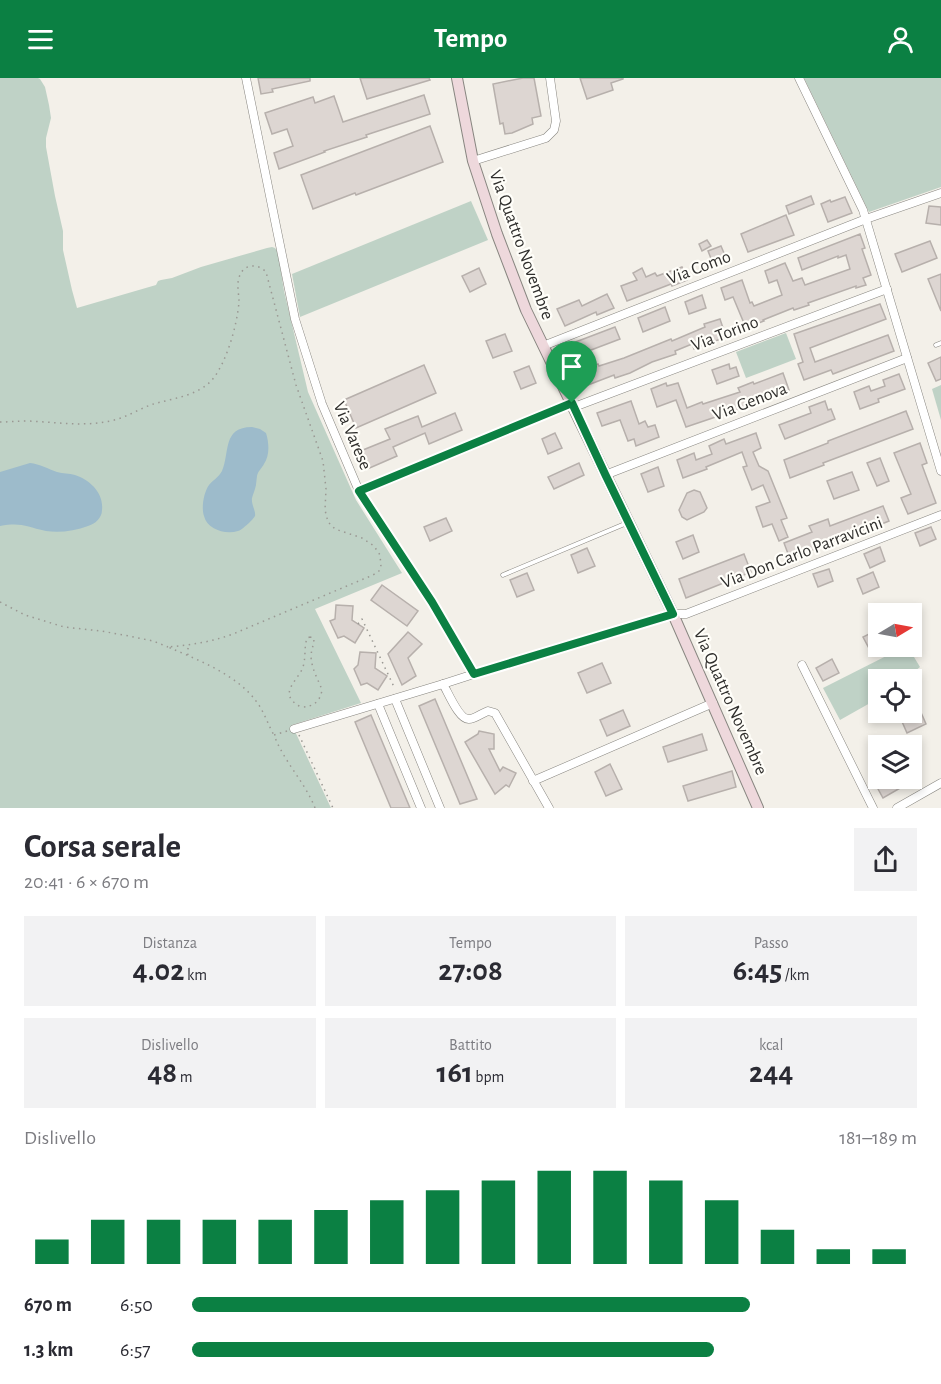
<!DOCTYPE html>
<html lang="it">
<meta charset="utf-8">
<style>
:root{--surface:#fff;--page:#f2f2f3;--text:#2b2b33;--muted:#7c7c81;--accent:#0b8043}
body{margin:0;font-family:"Alegreya Sans",sans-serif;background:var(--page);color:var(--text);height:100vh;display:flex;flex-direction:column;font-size:22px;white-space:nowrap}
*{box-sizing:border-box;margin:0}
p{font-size:20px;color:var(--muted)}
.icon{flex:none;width:33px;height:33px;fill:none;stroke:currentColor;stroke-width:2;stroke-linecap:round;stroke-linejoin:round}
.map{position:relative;height:730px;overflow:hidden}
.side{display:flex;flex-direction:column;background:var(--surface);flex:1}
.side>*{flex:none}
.needle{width:39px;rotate:80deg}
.tools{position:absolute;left:868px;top:525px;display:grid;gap:12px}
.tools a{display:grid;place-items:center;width:54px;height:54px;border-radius:0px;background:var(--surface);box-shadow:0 3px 9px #0003;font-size:30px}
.pin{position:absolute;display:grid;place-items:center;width:51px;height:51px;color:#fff;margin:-62px -26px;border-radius:50% 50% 50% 0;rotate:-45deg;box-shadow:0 0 6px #0007}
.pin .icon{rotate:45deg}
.round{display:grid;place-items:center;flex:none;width:63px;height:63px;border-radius:0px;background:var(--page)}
.head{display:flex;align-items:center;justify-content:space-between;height:102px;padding:0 24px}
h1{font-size:33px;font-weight:700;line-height:45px}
.figures{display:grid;grid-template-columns:repeat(3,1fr);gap:9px;height:102px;padding:6px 24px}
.figures div{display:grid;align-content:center;border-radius:0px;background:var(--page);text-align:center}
.figures b{font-size:30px;font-weight:700}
.figures small{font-size:16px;font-weight:400}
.figures p{font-size:16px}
.chart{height:168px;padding:12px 24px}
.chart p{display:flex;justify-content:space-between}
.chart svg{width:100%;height:108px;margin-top:6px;stroke:var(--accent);stroke-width:6}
ul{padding:0 24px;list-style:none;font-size:20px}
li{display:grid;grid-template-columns:96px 72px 1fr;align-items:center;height:45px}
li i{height:15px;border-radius:8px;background:var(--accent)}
header{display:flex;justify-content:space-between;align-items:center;height:78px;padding:0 24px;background:var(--accent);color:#fff;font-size:27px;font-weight:700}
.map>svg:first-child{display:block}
</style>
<header><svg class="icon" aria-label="menu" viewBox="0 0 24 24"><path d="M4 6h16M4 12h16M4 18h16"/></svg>Tempo<svg class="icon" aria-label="person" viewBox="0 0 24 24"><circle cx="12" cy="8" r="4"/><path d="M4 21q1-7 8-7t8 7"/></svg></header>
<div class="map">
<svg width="941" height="730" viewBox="0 0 941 730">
<rect width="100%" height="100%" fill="#f3f0e9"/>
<g fill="#bfd2c6">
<polygon points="0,0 38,0 40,1 45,9 49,27 51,40 46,60 46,69 55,118 63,153 63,172 72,212 77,230 156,207 158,203 161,202 172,200 201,189 267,170 272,169 275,170 278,174 284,213 308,314 356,422 402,495 315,531 361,625 292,647 331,730 0,730"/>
<polygon points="804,0 941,0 941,109 869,134"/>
<polygon points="471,123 488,162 300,239 292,196"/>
<polygon points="786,255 796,281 746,300 736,274"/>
<polygon points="941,307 941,342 932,311"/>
<polygon points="906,568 908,569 920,589 905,601 879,602 879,620 840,642 823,610"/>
</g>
<g fill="#9dbbcb">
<path d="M252,349L260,351L266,355C269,365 270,377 264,386C262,390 258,393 257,398C257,398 256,407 256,407C255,412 253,416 252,420C251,426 256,433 255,438C254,440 250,444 249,445C245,448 242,452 238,453C225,457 207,451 204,438C201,429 204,414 209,407C213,402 219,399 222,393C230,375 222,349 252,349Z"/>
<path d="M30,385C40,386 48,391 57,394C63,396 69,395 75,397C90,402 104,415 102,432C102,440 95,446 88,448C75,453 59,455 46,453C26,449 22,444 0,448V394Z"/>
</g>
<g fill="#ddd6d2" stroke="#b7b0ac" stroke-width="1.5">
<polygon points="258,0 310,0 310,3 272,11 273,14 261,16"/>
<polygon points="360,0 429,0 430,2 367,21"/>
<polygon points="523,0 534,0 541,38 532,40 533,46 512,55 505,56 503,45 500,46 493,6"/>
<polygon points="580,0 623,0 623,1 611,5 613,12 587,21"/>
<polygon points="424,17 430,36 366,57 367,59 324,73 325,74 279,91 274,75 293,68 287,51 272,56 265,35 313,19 315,25 334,18 343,44"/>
<polygon points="430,48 443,84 356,117 355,115 313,131 301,97"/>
<polygon points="811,118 814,126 789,136 786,128"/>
<polygon points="845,119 852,135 828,144 821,126 830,122 831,124"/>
<polygon points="929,128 941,129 941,147 926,145"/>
<polygon points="786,137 794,157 748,174 741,156"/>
<polygon points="860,156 865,170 862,171 871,197 863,200 866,207 856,210 856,208 808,225 809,227 794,232 793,230 763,242 764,243 746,250 733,219 725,222 721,210 742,202 750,225 752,224 754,228 782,217 777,202 769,205 765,193 785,185 793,203 802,200 805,207 850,191 846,177 838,180 838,178 802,192 798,180"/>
<polygon points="707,162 711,168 702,173 699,166"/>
<polygon points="930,163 937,180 902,194 895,176"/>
<polygon points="721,168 727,182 714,188 708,173"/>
<polygon points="682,189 687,202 672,208 671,206 627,223 621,208 637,202 633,195 642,190 646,199 655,195 657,198"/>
<polygon points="479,190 486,206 470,214 462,198"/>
<polygon points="941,196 941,233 928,201"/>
<polygon points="607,216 614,230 597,237 596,234 565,248 557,231 579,222 582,228"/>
<polygon points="702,217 706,230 689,236 685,224"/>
<polygon points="880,226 886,241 810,270 815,284 888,257 894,273 833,296 831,292 804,302 798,286 803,284 794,256"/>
<polygon points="665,229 670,243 643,254 638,240"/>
<polygon points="720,241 726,259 710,265 710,264 694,271 692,266 675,273 676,276 652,284 630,295 615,300 614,297 588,307 582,292 598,286 599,288 624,280 671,261 672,263 705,249 704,246"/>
<polygon points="615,249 620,261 570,280 565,268"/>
<polygon points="505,256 512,273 493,280 486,263"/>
<polygon points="941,279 941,301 936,303 928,285"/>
<polygon points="729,286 730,291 736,289 739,298 717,306 712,292"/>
<polygon points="424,287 436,315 356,350 344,322"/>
<polygon points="529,288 536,305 521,311 514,294"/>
<polygon points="783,295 789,312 748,328 686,349 676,322 657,329 651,311 666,305 667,308 678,305 687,330 702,324 703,326 740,314 738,310 753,304 754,306"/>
<polygon points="899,296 905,311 878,321 879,324 860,331 854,314 869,308 871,313 885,308 883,302"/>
<polygon points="631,323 639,346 645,343 648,349 655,347 659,359 636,368 634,361 628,363 620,342 602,348 597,335"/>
<polygon points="825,323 828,332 831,331 835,341 785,361 779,347 811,335 809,329"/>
<polygon points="906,333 913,351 823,385 824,387 790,400 784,382 828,365 828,363"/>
<polygon points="455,335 462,352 429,366 425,355 393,369 397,378 365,392 358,374 390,361 385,351 418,338 422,349"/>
<polygon points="555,355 562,370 548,376 542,361"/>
<polygon points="756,355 761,370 753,374 759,388 768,393 787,440 781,442 788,459 779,463 772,446 763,449 756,429 770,424 763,407 752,412 743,389 747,388 742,374 706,389 707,391 683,400 677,382 694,375 696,382 712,376 709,368 724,361 726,366"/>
<polygon points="920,365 927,385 922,387 936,425 908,436 901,420 911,416 894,375"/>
<polygon points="880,380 889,403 877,408 867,385"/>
<polygon points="579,385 584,397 554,411 548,399"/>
<polygon points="658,389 664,408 648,414 641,396"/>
<polygon points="852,394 859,412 834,421 827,403"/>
<polygon points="694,412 700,414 707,430 704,434 687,442 682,439 679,432 687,415"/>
<polygon points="883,428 889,443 872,450 872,448 790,481 784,465 812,454 809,448 828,441 830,448"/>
<polygon points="446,440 452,453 430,463 424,449"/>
<polygon points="931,449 936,461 920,468 915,455"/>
<polygon points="693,457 699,474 683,481 676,464"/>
<polygon points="880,469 885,483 870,490 864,476"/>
<polygon points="587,470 595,488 578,495 571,477"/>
<polygon points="744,476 751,494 686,520 679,501"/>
<polygon points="829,491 833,503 818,509 813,496"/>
<polygon points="873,494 879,509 863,516 857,501"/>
<polygon points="527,495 534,512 517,519 510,502"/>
<polygon points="382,507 418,533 407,548 371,522"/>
<polygon points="336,527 353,528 352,542 364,550 355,565 344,558 338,560 330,543 335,541"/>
<polygon points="879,551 879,570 871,574 863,559"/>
<polygon points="408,554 422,566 408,580 416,598 402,607 388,576"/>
<polygon points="360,574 376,575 375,590 387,598 378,612 367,605 361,607 354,591 358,587"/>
<polygon points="832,581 839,595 823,603 816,590"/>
<polygon points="602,585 611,605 587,615 578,595"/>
<polygon points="435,621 443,640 477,721 460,726 419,628"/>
<polygon points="919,630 926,646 907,655 900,639"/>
<polygon points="623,632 630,648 607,658 600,642"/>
<polygon points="371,637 410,730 391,730 355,644"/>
<polygon points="479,653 494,656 494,671 489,671 500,693 503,689 516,695 509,709 506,707 495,716 465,664 478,656"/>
<polygon points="702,656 707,672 668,684 663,669"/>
<polygon points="610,686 622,711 606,718 595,694"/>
<polygon points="732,693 736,709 688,723 683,708"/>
<polygon points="872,700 896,700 902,709 883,720"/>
</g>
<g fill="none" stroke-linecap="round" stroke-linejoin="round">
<g stroke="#888680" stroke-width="5">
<g id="lane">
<polyline points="936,267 941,265"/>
<polyline points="503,497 627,445"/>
</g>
</g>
<g stroke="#888680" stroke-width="9">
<g id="street">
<path d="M246,0L295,241L322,326L359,413L432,524L474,596L443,606C448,614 459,642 469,641C475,641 482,635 488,633L495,635L549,730"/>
<polyline points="799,0 863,132 941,393"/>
<polyline points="473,83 546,60 554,52 556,43 550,0"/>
<polyline points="543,268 866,141 941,115"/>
<polyline points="574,329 887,211"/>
<polyline points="605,397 907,280"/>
<polyline points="359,413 572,325"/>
<polyline points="802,587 873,730"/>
<polyline points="474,596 673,536 686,536 941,437"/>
<polyline points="395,621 440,730"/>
<polyline points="378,626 421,730"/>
<polyline points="294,651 443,606"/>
<polyline points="533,703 713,625"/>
<polyline points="897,730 941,705"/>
</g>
</g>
<g stroke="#888680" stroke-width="12">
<polyline id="secondary" points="457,0 473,83 497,156 526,232 673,536 758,730"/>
</g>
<g stroke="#9a9893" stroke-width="1.5" stroke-dasharray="1.5 4.5" stroke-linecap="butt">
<path d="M0,344C9,344 18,343 28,343C56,344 82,349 110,343C127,340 141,329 157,325C176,320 198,317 212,302C227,284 237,247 239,224C239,216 236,205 240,197C245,185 259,186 266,194L296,307L323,383L326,411L325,432L328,444L335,451L362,460L374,468L380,477L381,489L379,493L373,497L233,556C211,564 191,567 168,569C198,582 236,596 256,623C264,633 268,647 274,657"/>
<polyline points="0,524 25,537 64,549 101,553 129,558 153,563 168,569"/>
<polyline points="358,546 362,541 395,611"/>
<path d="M310,559L314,560C314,567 311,572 311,579C312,592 318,601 322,612C320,624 313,629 301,629C276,616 298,603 303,589C306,579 304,569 307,560Z"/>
<polyline points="188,577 187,572 190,568"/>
<path d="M287,653L274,657C284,684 305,704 315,730"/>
<polyline points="299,657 333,730"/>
</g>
<use href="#lane" stroke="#fff" stroke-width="4"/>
<use href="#street" stroke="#fff" stroke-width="8"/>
<use href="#secondary" stroke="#eed8dc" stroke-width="10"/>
</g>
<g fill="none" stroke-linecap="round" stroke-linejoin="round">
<g stroke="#fff" stroke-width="12">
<polygon id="route" points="572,325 605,396 673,536 474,596 432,524 359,413"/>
</g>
<use href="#route" stroke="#0b8043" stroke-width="8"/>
</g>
<g text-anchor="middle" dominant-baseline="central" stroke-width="4.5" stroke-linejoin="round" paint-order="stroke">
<g font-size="18" fill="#302f2d" stroke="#fffef9">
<text transform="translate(521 167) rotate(70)">Via Quattro Novembre</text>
<text transform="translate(699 190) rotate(-21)">Via Como</text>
<text transform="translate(725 256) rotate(-21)">Via Torino</text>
<text transform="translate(750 324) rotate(-21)">Via Genova</text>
<text transform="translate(352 358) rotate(67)">Via Varese</text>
<text transform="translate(802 475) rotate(-21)">Via Don Carlo Parravicini</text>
<text transform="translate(730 624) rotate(66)">Via Quattro Novembre</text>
</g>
</g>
</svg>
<div class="tools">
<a><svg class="needle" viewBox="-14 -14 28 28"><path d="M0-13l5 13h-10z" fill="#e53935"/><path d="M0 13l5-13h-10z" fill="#7c7c81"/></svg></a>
<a><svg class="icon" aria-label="locate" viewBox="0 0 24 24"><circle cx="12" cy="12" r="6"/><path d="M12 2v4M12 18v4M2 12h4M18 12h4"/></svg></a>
<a><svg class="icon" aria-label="layers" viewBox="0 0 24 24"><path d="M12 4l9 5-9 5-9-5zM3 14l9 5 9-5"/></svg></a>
</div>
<div class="pin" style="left:572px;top:325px;background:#1e9e55"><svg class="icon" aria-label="arrive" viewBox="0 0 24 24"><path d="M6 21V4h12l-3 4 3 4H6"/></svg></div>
</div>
<section class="side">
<div class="head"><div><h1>Corsa serale</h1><p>20:41 · 6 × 670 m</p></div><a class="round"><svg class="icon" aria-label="share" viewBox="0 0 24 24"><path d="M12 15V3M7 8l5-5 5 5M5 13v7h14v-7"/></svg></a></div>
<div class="figures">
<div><p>Distanza</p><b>4.02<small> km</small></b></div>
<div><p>Tempo</p><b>27:08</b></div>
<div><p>Passo</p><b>6:45<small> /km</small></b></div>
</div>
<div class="figures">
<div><p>Dislivello</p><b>48<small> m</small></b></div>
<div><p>Battito</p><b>161<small> bpm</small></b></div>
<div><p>kcal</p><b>244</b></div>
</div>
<div class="chart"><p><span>Dislivello</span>181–189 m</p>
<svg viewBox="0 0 160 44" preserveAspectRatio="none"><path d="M5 44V34M15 44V26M25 44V26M35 44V26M45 44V26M55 44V22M65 44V18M75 44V14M85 44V10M95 44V6M105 44V6M115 44V10M125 44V18M135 44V30M145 44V38M155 44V38"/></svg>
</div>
<ul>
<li><b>670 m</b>6:50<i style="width:77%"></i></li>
<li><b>1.3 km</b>6:57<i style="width:72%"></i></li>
</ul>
</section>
